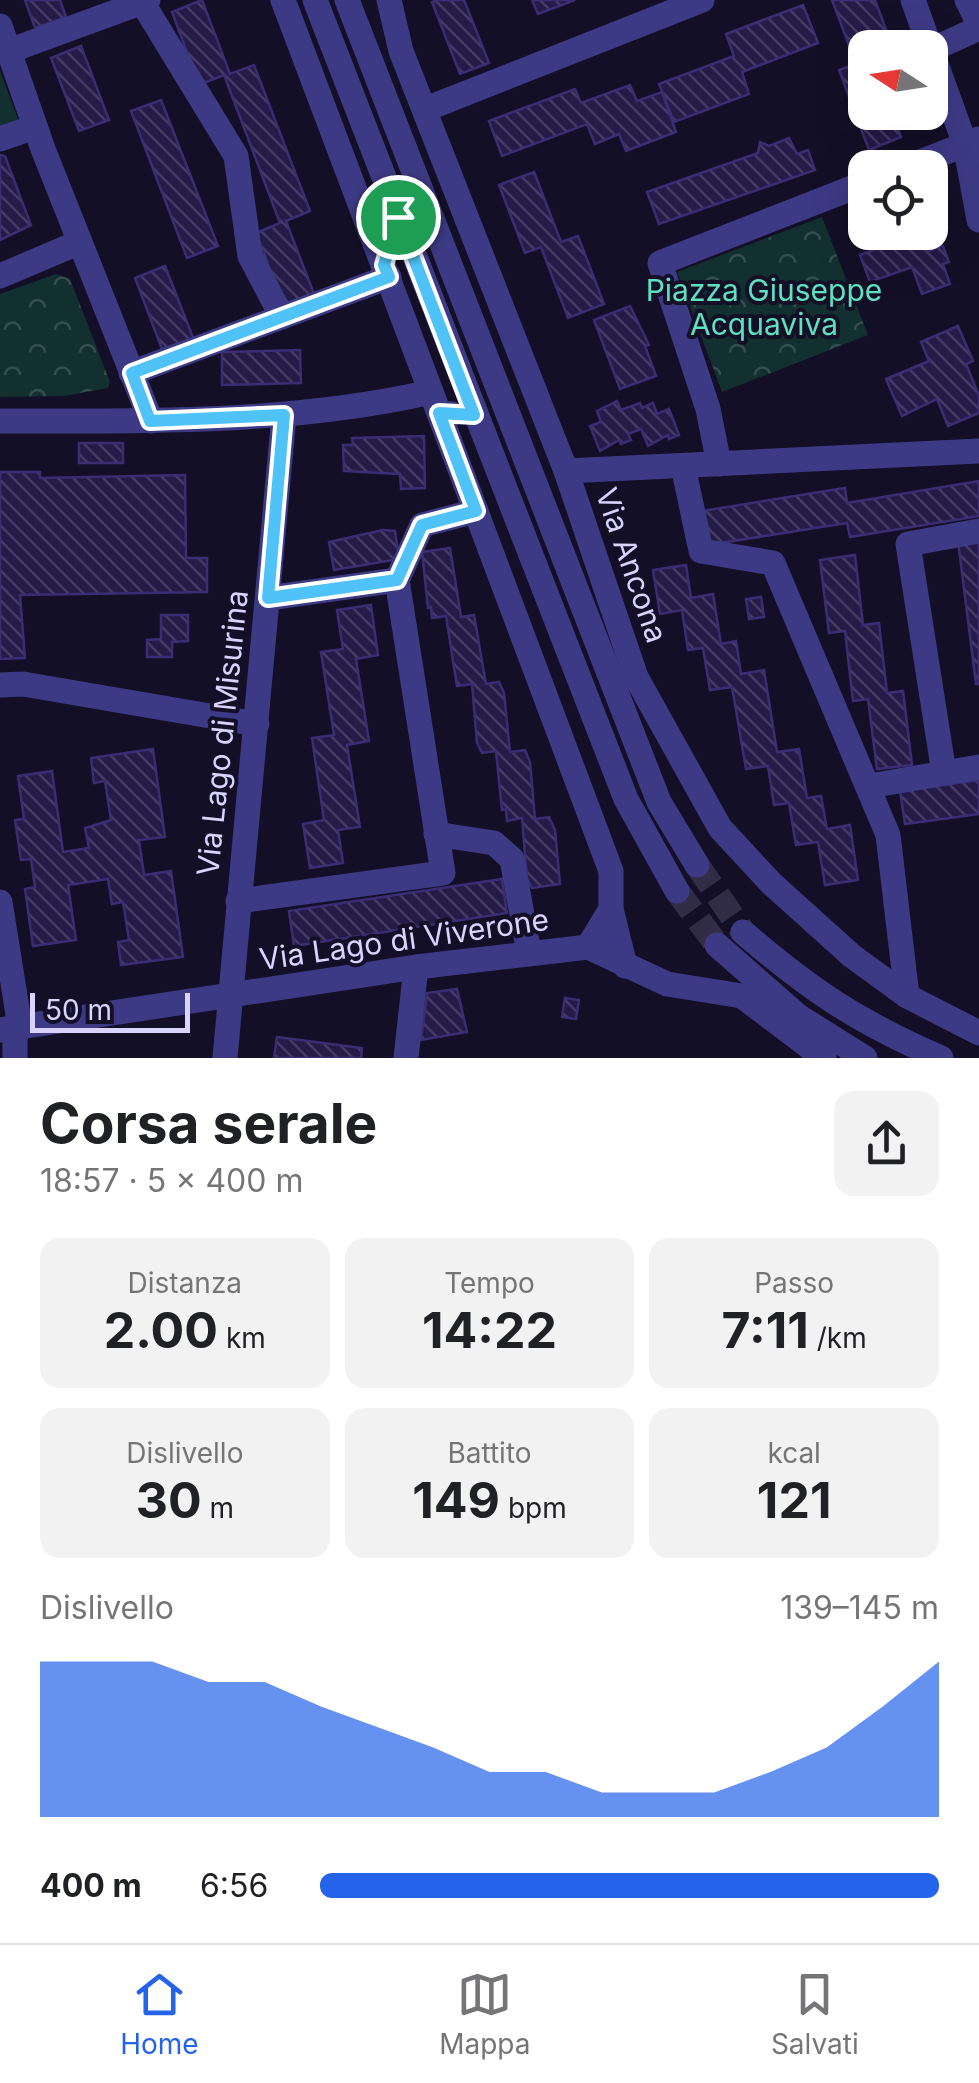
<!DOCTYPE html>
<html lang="it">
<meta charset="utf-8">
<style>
:root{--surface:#fff;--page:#f2f2f2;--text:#202124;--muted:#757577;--line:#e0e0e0;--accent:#2563eb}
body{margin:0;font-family:Inter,sans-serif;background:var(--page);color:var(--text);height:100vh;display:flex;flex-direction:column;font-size:38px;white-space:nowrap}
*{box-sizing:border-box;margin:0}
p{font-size:32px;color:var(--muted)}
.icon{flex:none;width:55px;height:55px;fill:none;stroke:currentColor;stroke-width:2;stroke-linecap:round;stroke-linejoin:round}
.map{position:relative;height:1058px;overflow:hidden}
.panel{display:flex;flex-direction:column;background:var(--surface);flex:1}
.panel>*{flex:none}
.needle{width:65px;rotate:282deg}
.fabs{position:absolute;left:848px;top:30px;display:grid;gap:20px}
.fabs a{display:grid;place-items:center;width:100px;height:100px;border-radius:20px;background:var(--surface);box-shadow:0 10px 40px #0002;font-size:50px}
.scale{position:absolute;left:30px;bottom:25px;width:160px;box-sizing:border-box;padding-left:10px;border:5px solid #d9d4ff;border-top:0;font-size:28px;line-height:35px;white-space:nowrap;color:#d9d4ff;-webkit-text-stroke:8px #130f26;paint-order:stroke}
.pin{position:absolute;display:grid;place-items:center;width:85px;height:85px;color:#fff;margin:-42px;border:5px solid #fff;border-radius:50%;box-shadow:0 2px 10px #0007}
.round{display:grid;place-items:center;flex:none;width:105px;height:105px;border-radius:20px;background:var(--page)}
.summary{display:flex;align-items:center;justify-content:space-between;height:170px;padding:0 40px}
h1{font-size:55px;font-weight:700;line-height:75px}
.metrics{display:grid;grid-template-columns:repeat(3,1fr);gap:15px;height:170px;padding:10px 40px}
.metrics div{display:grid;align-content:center;border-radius:20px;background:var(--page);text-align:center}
.metrics b{font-size:50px;font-weight:700}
.metrics small{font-size:28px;font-weight:400}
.metrics p{font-size:28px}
.chart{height:280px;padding:20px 40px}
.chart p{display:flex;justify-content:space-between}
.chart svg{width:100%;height:180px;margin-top:10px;fill:var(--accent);opacity:.7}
ul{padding:0 40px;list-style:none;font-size:32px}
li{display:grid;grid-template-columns:160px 120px 1fr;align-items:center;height:75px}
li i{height:25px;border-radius:12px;background:var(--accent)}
.dock{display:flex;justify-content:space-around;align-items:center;height:140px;border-top:2px solid var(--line);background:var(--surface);font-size:28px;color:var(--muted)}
.dock a{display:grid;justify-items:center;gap:5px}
.dock .on{color:var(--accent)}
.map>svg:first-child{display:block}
</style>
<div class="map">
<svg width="979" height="1058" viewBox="0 0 979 1058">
<defs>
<pattern id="park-crowns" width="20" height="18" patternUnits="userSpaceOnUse" patternTransform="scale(2.5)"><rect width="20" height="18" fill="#12302f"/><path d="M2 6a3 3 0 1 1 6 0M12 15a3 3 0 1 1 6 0" fill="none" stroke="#344d4e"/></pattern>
<pattern id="building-back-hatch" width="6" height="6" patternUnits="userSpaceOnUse" patternTransform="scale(2.5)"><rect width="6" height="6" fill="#241b47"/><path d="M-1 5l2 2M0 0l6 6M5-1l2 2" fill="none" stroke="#433b63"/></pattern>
</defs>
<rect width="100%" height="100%" fill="#130f26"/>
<g fill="url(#park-crowns)">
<polygon points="822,217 868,335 722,392 677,272"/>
<polygon points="56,274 70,279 110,382 108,388 64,396 0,397 0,294"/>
</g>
<polygon fill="#12302f" points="0,71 21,127 0,135"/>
<g fill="url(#building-back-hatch)" stroke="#3b2d73" stroke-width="2.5">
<polygon points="25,0 60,0 66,17 35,28"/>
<polygon points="202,0 230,74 254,65 310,211 286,221 314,294 284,305 256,233 280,223 224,75 199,85 172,12"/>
<polygon points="438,0 464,0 489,63 460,74 432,2"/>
<polygon points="532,0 575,0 538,14"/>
<polygon points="832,0 875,0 893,48 865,48 865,112 892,112 901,137 869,150 839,70 856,64"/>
<polygon points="803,5 818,43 742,72 749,94 674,122 659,84 734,56 726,34"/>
<polygon points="81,46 109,120 79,131 51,58"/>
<polygon points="630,85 637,101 662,92 676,132 626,151 619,134 595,144 587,124 502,156 489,121 575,89 581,103"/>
<polygon points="161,100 218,246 187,258 131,111"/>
<polygon points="789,138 797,154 808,150 815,170 659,224 647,192 758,153 760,142 769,146"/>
<polygon points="0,155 5,156 31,225 0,240"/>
<polygon points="534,172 561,242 578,236 604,304 568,318 541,247 525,253 499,185"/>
<polygon points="930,215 938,235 925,241 928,251 943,246 949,262 943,264 950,284 922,294 912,267 870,282 860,255 881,247 878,240 898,236 897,232 930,232"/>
<polygon points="165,266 194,340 163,352 135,278"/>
<polygon points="630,306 649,345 645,346 656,376 620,389 594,320"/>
<polygon points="958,326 973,361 966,364 979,396 979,413 948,426 937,399 902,416 886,379 929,361 921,342"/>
<polygon points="300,350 301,383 222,385 222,352"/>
<polygon points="617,401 621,410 640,403 642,408 653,403 657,414 669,409 679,435 669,439 668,435 648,446 641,429 628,434 631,440 621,444 619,440 600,451 590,426 601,422 597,411"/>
<polygon points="424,436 425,488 401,489 400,474 344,471 343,445 353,445 352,438"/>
<rect x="79" y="443" width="44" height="20"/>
<polygon points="0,472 40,472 40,478 185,475 186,558 207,558 207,592 20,595 25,658 0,659"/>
<polygon points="979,481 979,516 850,537 847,523 708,545 702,511 845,488 847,503"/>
<polygon points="383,530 395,531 399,559 334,570 329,542"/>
<polygon points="979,538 979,684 976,684 958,541"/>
<polygon points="450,548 461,617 474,615 486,684 499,682 504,693 510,752 525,750 530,762 535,819 549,817 555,830 560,884 532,888 527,878 522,818 507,821 506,809 502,810 496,751 482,753 477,743 472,684 457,686 446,616 432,618 431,607 428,608 422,552"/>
<polygon points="855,555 863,625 879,623 887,693 903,691 912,765 877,769 868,699 853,701 845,631 829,633 820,560"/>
<polygon points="686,565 691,598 713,594 721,644 736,641 741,674 764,670 777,752 799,749 807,798 821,796 827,829 850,825 858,880 825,885 818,842 796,845 789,803 774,805 768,766 746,769 732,687 710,690 703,648 688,650 682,610 660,614 653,570"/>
<polygon points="761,597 764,617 749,619 746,599"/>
<polygon points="371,605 378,655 356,659 369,741 347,745 360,827 338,830 343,863 310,868 303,824 324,820 312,738 334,735 321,652 343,649 337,610"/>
<polygon points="161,615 188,615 188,641 172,642 172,657 147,657 147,640 161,639"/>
<polygon points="153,749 165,837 139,840 144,875 171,871 183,957 121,965 118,942 129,940 123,902 112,904 108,879 68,885 76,940 33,946 25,889 35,887 31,859 21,860 15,820 24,819 18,776 52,771 63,852 89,848 85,828 111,820 105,781 94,783 91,758"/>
<polygon points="979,780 979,814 905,824 900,791"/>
<polygon points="502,879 507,913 294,946 289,911"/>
<polygon points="457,989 467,1032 421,1040 427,993"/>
<polygon points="565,998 579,1000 576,1019 562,1017"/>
<polygon points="277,1037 362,1048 361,1058 274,1058"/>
</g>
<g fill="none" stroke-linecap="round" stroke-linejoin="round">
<g stroke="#312d47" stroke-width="25" stroke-dasharray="25 12" stroke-linecap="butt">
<polyline points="697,865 743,932"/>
<polyline points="677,891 717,945"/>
</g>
<g stroke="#3d3a85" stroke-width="25">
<polyline points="283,0 439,413 452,414"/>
<polyline points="315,0 626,799 677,891"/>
<polyline points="347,0 659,802 697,865"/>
<polyline points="389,0 401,51 566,471 636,677 720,828 771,883 852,956 907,996 979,1033"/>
<polyline points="913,0 965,144 979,220"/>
<polyline points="967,0 979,24"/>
<polyline points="142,2 236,156 250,256 282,317"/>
<polyline points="0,26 43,149 151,421"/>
<polyline points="931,50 979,28"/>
<polyline points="9,51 148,0"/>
<polyline points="426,109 702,0"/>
<polyline points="0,139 35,127"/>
<polyline points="905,168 979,139"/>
<polyline points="0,276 80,242"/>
<polyline points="131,373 389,277"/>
<polyline points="439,413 611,871 611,909 588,947"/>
<path d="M0,421C144,421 290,424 431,392"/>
<polyline points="719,464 708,409 660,263 865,183"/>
<polyline points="683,466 701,551 773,563 888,835 907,996"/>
<polyline points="566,471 979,451"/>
<polyline points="397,580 422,525 476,511"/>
<polyline points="268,598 397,580"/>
<polyline points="0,685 23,684 257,724"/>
<polyline points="944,773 908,544 979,531"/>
<polyline points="870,786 979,767"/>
<polyline points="436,834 494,843 512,859 529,953"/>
<polyline points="238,901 443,873 397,580"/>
<polyline points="0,902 20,1027"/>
<polyline points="611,909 625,966"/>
<path d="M743,932C810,990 858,1022 941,1058"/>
<polyline points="717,945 798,1016 865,1058"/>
<polyline points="588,947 667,984 742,996 824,1058"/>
<polyline points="15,1028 15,1058"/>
<polyline points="0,1030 416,967 588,947"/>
<polyline points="225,1058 284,415"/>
<polyline points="406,1058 416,967"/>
</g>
</g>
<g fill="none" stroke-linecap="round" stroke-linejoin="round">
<g stroke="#fff" stroke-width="20">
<polygon id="route" points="398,217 474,415 439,413 476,511 422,525 397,580 268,598 284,415 150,421 132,373 389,277 384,265"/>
</g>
<use href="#route" stroke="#4fc3f7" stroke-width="12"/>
</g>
<g text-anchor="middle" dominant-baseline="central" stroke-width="8" stroke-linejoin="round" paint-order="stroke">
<g font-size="30" fill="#5fe0c0" stroke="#130f26">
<text x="764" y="290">Piazza Giuseppe<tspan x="764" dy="34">Acquaviva</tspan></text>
</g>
<g font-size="30" fill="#d9d4ff" stroke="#130f26">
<text transform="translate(632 565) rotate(71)">Via Ancona</text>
<text transform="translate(222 733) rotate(-84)">Via Lago di Misurina</text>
<text transform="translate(404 939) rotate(-8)">Via Lago di Viverone</text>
</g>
</g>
</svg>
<div class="fabs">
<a><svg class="needle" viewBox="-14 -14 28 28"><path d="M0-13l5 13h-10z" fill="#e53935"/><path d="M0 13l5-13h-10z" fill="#757577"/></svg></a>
<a><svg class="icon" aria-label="locate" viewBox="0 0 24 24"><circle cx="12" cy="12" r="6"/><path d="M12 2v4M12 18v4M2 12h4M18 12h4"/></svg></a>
</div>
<div class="scale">50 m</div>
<div class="pin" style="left:398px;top:217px;background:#1e9e55"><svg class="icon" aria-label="arrive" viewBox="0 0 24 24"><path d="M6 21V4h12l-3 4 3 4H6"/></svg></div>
</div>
<section class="panel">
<div class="summary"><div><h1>Corsa serale</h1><p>18:57 · 5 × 400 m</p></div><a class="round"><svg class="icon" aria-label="share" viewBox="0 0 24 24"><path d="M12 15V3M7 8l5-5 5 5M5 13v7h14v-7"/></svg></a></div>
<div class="metrics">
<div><p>Distanza</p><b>2.00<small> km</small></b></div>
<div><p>Tempo</p><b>14:22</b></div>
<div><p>Passo</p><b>7:11<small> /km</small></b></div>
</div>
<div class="metrics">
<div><p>Dislivello</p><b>30<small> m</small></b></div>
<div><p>Battito</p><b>149<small> bpm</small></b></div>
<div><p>kcal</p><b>121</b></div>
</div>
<div class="chart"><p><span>Dislivello</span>139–145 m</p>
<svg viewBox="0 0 160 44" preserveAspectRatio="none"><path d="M0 44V6L10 6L20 6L30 11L40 11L50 17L60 22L70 27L80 33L90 33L100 38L110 38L120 38L130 33L140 27L150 17L160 6V44z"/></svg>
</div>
<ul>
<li><b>400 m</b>6:56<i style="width:100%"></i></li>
</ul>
</section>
<nav class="dock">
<a class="on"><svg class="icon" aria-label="home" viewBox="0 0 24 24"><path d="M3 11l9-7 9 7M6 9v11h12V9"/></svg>Home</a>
<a><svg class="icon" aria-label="map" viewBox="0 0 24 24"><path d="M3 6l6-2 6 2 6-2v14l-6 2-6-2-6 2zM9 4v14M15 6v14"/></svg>Mappa</a>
<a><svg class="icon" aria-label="saved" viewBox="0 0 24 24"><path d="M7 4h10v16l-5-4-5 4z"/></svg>Salvati</a>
</nav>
